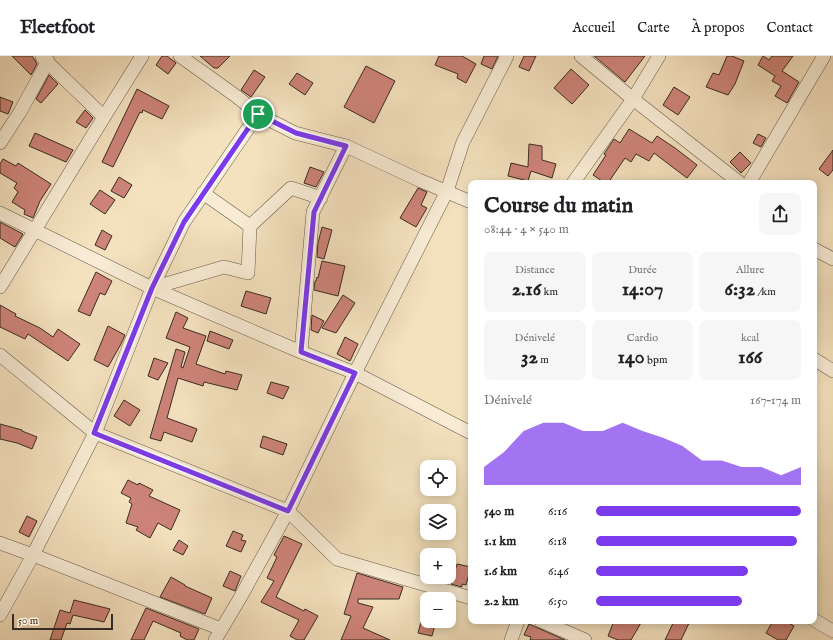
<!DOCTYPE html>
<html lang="fr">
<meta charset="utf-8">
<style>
:root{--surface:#fff;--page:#f6f6f6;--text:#202124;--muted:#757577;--line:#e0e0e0;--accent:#7c3aed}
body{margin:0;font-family:"IM FELL English",serif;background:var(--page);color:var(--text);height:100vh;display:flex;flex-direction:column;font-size:15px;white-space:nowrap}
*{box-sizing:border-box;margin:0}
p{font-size:13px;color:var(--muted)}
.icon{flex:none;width:22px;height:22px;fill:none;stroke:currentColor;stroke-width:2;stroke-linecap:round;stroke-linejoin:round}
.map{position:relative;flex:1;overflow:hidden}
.sheet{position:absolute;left:468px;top:124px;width:349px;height:444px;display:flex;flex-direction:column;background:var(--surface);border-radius:8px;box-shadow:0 2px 10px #0003}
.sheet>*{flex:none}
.buttons{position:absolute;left:420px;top:404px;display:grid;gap:8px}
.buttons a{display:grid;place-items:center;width:36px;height:36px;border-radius:8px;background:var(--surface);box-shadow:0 2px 10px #0003;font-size:20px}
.scale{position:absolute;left:12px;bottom:10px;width:101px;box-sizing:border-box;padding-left:4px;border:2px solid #392b23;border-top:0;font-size:11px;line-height:14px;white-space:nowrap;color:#392b23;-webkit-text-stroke:3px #f8ecd5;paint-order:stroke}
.pin{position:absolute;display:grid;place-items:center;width:34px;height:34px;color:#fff;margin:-17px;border:2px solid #fff;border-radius:50%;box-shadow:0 1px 4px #0007}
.round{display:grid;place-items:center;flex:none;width:42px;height:42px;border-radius:8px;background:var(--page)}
.head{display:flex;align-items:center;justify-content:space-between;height:68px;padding:0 16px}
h1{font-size:22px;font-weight:800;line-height:30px}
.figures{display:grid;grid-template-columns:repeat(3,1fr);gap:6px;height:68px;padding:4px 16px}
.figures div{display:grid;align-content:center;border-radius:8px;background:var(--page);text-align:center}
.figures b{font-size:20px;font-weight:800}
.figures small{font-size:11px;font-weight:400}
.figures p{font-size:11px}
.chart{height:112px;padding:8px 16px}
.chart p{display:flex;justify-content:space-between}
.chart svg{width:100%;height:72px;margin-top:4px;fill:var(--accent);opacity:.7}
ul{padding:0 16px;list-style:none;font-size:13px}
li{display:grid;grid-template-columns:64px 48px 1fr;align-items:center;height:30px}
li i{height:10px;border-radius:5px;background:var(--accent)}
header{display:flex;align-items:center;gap:24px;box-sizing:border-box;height:56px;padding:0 20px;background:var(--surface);border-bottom:1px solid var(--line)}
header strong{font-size:19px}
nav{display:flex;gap:22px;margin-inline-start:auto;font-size:14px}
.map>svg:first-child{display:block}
</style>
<header>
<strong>Fleetfoot</strong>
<nav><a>Accueil</a><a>Carte</a><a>À propos</a><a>Contact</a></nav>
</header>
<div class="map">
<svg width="833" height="584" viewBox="0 0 833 584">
<rect width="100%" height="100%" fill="#f4e1be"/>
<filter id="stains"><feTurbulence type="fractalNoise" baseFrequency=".005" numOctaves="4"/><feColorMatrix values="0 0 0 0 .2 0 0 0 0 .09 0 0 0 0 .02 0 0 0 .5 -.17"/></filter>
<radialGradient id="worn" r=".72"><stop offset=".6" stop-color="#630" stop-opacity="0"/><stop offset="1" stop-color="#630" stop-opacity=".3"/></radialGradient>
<g fill="#ce8479" stroke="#392b23">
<polygon points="12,0 32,0 34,3 37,8 31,19"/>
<polygon points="162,0 167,0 176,7 168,18 156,9"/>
<polygon points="200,0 230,0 218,12 214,12"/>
<polygon points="439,0 462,0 476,8 466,27 457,22 458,18 435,9"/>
<polygon points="484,0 498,0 492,13 481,8"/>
<polygon points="524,0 536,0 529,15 519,11"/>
<polygon points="594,0 645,0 625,26"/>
<polygon points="727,0 732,0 744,5 735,28 728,39 706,31 713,17 719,19"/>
<polygon points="763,0 769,4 772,0 793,0 782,15 799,26 787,47 775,40 781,30 772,25 775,20 758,9"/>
<polygon points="366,10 395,25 374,67 344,51"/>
<polygon points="571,13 589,29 572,48 554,32"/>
<polygon points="254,14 265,21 251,41 241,34"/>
<polygon points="297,17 313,27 305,39 289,28"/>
<polygon points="49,19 58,28 41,47 36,43"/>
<polygon points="674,31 690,41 678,59 663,49"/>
<polygon points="137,33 169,50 162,63 143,54 142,57 140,56 113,111 102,106"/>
<polygon points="0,41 13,46 8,58 0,55"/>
<polygon points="85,54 93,62 86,72 76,66"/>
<polygon points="629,73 652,87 657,80 675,92 697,109 687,122 654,97 649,105 636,98 631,106 625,102 608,127 605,127 593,119 606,99 604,98 614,83 620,87"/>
<polygon points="35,77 73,94 66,106 29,90"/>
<polygon points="758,78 766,82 761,91 753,87"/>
<polygon points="529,88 542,90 542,104 556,108 552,122 531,115 528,125 508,120 511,107 528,111"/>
<polygon points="833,94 833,114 828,120 819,113"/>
<polygon points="740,96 751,107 741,117 730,106"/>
<polygon points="3,103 16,110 18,107 51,128 40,145 33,162 24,158 25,154 12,146 18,136 14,132 17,127 0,117 0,108"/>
<polygon points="310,111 324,116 316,131 304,127"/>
<polygon points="119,121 132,129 124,142 111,135"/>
<polygon points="418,132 427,136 421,149 427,152 416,171 400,162"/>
<polygon points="100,134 115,144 105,158 90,148"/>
<polygon points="0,166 23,178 15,191 0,182"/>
<polygon points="322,171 332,174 324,203 317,201 318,187"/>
<polygon points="102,174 112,180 105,194 95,189"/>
<polygon points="322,205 345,210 338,240 314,234 315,225 316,225 317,221 318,222"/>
<polygon points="96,216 112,225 105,239 100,237 90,260 78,255"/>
<polygon points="246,235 271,242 266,258 241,250"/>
<polygon points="343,239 355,247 336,277 322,272"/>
<polygon points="0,249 16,258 15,260 40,272 53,281 58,273 80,288 68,305 28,278 25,283 0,271"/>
<polygon points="176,256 188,262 183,272 206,280 196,308 225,318 226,315 242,319 237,334 204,326 203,330 178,322 167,362 197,373 192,386 164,376 161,385 150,382 176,293 185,296 181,311 183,312 190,291 166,282"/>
<polygon points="312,259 324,265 318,277 311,274"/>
<polygon points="108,270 125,279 121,288 108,311 94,304"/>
<polygon points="210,275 233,284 229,293 207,285"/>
<polygon points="345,281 358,288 350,305 337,298"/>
<polygon points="154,302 168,307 158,324 148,320"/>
<polygon points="271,326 289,331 283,343 267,337"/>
<polygon points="124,344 140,354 130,370 114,360"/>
<polygon points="0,368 22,374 22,375 37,381 32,393 17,387 0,383"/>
<polygon points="263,380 287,388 283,399 260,391"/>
<polygon points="128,424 138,429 139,427 153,434 149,440 180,454 171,474 158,467 150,482 136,474 138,471 126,467 132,448 129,446 131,442 121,437"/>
<polygon points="27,460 37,465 29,481 19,476"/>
<polygon points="233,475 243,479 241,484 246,485 241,496 226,490"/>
<polygon points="284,480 302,488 276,541 304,555 305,553 318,560 304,584 297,584 290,580 299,564 261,546 274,525 267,522 277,501 274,499"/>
<polygon points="179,484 188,490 183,499 173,494"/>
<polygon points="457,508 471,511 466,529 462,528 462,531 451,528"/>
<polygon points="230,515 241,520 235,535 223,530"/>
<polygon points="357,517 403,531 399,543 358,543 358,547 373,551 363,572 390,584 341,584 351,560 344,558"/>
<polygon points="171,521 185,529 185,530 212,542 205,558 160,541"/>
<polygon points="74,544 110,553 104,566 73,559 70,568 67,567 61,584 50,584 60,554 70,557"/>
<polygon points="146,552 199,573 194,584 187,584 180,580 181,577 153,565 144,584 131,584"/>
<polygon points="422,562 427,563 427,565 436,565 432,580 418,577"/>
<polygon points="614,565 642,565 631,584 618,584 608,580"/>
<polygon points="674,565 690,565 681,584 665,584"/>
<polygon points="773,565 785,565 794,570 786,584 778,584 766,577"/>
<polygon points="529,568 565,584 530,584 531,581 524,579"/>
</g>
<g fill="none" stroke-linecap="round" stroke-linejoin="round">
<g stroke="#68584a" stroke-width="14">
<g id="minor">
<polyline points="180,0 236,40 258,58 295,77 346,90 419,124 471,146"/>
<polyline points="581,0 633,43 740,127"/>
<polyline points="42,1 104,61"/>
<polyline points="0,87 20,56 48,5"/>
<polyline points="573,127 633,43 659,0"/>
<polyline points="749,127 824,0"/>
<polyline points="0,157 152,232 301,296 355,317 471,377"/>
<polyline points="250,170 291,132 321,142"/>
<polyline points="814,193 833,203"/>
<polyline points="0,231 104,61 142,0"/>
<polyline points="152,232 224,211 248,217 250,170 203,137"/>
<polyline points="301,296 313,156 346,90"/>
<polyline points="0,299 95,377 288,455 337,503 471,542"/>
<polyline points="814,303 833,315"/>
<polyline points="0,487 33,499 221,573"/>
<polyline points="0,559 33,499 95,377 152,232 184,166 258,58"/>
<polyline points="814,564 833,575"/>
<polyline points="541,565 585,584"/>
<polyline points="215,584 240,542 288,455 355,317 447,135 463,86 507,0"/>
<polyline points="511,584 518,565"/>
</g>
</g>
<use href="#minor" stroke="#f8ecd5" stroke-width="13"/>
</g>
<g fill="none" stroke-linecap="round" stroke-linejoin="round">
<g stroke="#fff" stroke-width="8">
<polygon id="route" points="258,58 296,77 346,90 314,156 301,296 355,317 288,455 94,377 152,232 184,166"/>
</g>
<use href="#route" stroke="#7c3aed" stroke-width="5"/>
</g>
<rect width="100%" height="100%" filter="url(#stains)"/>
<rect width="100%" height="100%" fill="url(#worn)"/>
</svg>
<div class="buttons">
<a><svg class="icon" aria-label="locate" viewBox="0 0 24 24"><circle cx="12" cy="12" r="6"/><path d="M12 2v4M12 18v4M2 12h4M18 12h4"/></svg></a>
<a><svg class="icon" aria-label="layers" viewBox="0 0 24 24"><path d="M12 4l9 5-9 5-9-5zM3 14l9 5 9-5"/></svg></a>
<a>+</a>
<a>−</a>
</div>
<div class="scale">50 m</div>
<div class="pin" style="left:258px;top:58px;background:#1e9e55"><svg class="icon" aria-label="arrive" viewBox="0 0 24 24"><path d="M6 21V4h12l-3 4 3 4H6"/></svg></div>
<section class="sheet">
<div class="head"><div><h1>Course du matin</h1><p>08:44 · 4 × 540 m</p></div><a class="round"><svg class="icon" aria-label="share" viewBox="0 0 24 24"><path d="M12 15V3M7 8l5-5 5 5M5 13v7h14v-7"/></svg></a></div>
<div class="figures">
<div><p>Distance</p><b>2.16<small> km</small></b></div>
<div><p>Durée</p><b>14:07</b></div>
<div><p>Allure</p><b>6:32<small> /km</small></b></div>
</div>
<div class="figures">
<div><p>Dénivelé</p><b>32<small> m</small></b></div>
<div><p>Cardio</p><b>140<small> bpm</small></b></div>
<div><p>kcal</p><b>166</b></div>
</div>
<div class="chart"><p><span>Dénivelé</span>167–174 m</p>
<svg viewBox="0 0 160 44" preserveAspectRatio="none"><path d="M0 44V33L10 24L20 11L30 6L40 6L50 11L60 11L70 6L80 11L90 15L100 20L110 29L120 29L130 33L140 33L150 38L160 33V44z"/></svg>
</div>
<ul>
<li><b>540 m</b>6:16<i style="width:100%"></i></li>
<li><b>1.1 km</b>6:18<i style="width:98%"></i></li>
<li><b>1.6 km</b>6:46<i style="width:74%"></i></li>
<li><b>2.2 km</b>6:50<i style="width:71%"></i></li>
</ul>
</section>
</div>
